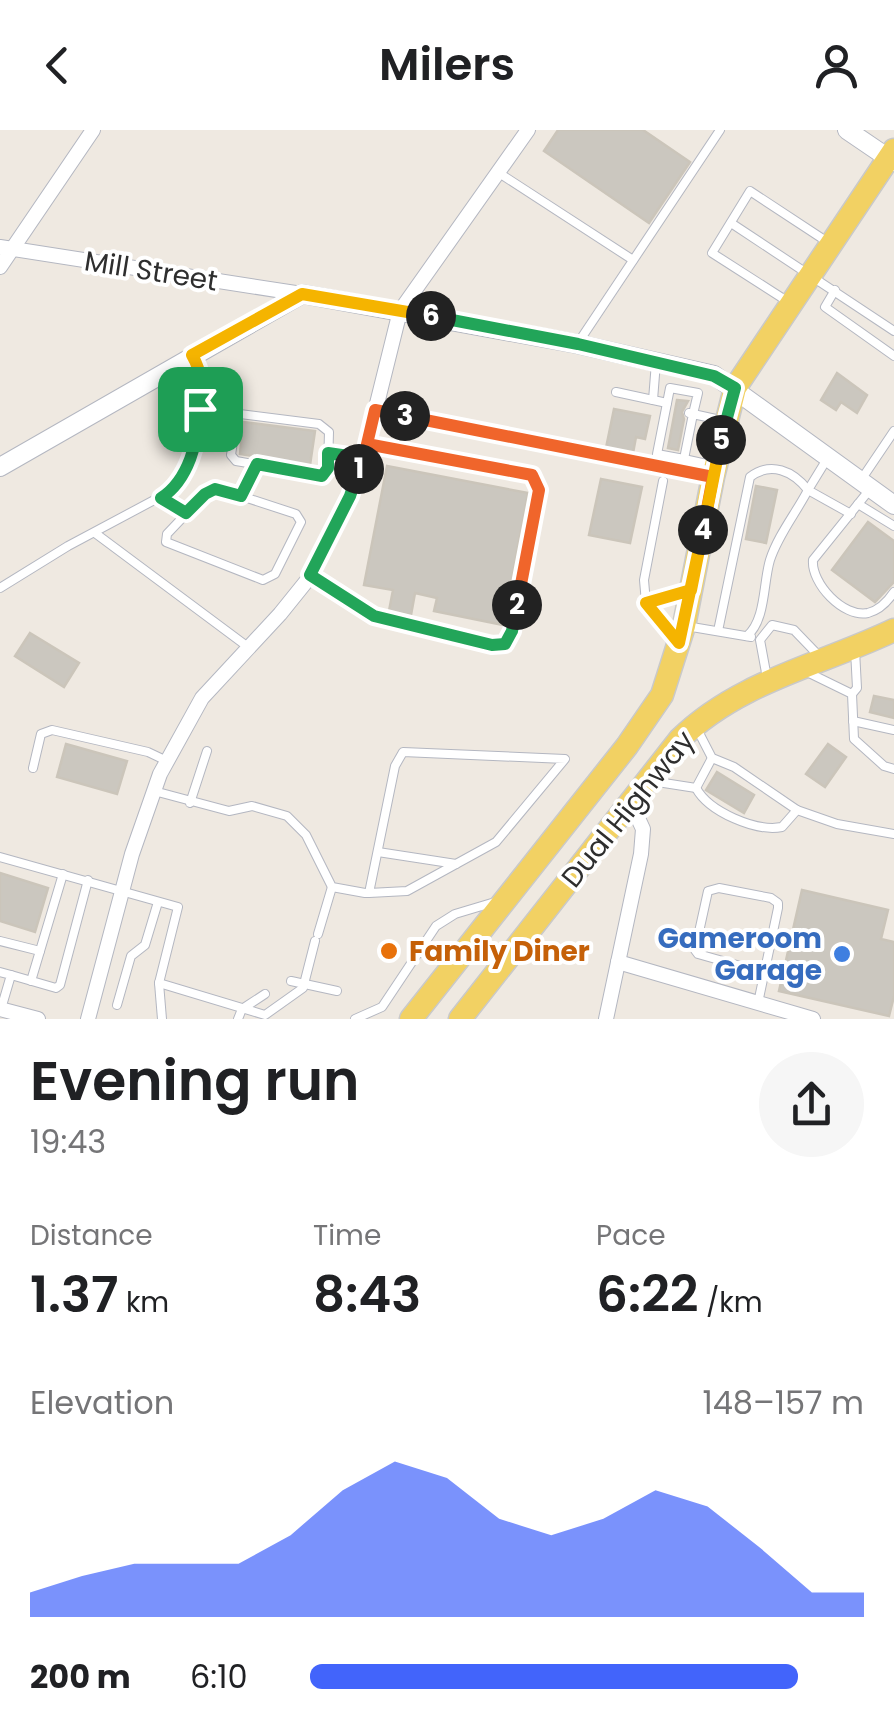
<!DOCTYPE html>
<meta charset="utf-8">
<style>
:root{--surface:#fff;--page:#f6f6f6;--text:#202124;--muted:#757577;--accent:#4264fb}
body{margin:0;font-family:Poppins,sans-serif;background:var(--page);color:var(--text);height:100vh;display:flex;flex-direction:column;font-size:38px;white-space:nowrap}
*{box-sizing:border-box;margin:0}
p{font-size:32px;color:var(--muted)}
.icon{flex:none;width:55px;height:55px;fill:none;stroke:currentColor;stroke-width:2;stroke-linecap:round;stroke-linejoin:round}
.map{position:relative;height:889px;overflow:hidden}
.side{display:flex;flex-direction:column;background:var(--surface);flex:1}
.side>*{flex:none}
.pin{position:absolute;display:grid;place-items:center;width:85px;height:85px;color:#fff;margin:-42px;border-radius:20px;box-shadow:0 5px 15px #0006}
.km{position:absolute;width:50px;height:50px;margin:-25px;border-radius:50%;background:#222;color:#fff;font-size:28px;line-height:50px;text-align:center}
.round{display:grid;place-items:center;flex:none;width:105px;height:105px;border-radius:52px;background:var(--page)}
.headline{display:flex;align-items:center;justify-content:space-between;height:170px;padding:0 30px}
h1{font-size:55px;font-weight:600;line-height:75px}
.metrics{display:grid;grid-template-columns:repeat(3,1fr);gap:15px;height:170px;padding:10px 30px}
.metrics div{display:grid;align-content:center}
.metrics b{font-size:50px;font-weight:600}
.metrics small{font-size:28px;font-weight:400}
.metrics p{font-size:28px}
.chart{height:280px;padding:20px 30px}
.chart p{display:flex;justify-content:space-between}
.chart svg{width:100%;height:180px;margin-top:10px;fill:var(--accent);opacity:.7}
ul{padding:0 30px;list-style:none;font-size:32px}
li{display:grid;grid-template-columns:160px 120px 1fr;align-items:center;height:75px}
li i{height:25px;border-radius:12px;background:var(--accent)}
header{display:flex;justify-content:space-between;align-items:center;height:130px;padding:0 30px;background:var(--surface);font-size:45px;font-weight:600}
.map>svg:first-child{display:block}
</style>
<header><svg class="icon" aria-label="back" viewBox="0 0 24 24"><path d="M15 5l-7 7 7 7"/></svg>Milers<svg class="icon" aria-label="person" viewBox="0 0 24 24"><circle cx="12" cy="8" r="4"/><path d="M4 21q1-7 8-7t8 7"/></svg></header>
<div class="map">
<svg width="894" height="889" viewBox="0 0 894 889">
<rect width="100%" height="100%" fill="#efe9e1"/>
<g fill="#cbc7bf" stroke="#cbc5ba" stroke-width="2.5">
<polygon points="558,0 643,0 690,32 649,93 544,21"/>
<polygon points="837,243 867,265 857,283 841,272 836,280 821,270"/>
<polygon points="677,270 688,271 682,282 684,289 678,320 668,318"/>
<polygon points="614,279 650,286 645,309 636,307 633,323 606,318"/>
<polygon points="243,292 315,301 310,335 240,324"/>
<polygon points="387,336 528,363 503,495 434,481 437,468 415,463 411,485 389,481 393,460 364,455"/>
<polygon points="601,349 642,357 630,413 589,405"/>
<polygon points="756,356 777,360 766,413 746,409"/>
<polygon points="868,392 894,411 894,452 875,472 832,440"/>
<polygon points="30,503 79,533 64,557 15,526"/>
<polygon points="874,566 894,570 894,588 870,582"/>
<polygon points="66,614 127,631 117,664 57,647"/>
<polygon points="828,614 846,627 825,657 806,644"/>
<polygon points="717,642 754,665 744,683 706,660"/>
<polygon points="0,743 48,758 35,802 0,791"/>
<polygon points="802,760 888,780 881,809 894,812 894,866 889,886 779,861"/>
</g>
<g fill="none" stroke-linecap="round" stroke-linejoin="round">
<g stroke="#b4b7c1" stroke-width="10">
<g id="service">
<polyline points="499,43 633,130"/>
<polyline points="731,93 894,201"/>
<polyline points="835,160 825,177 894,226"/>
<polyline points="790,173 712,123 750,61 826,111"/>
<polyline points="578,213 720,0"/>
<polyline points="656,232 653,270 667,273"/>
<polyline points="616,262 653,270"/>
<polyline points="200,279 319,294 329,302 328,338 321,346 236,331 231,325 237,284"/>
<polyline points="375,280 709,346"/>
<polyline points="689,283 693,284 684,329 657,324 670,258 698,263 693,284 725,291"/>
<polyline points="328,323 362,328"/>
<polyline points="684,329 711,335"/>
<polyline points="827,329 808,360 851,384"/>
<polyline points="861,350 894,301"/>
<path d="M871,358L813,430C811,453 843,488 868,483C880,480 888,471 894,462"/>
<polyline points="241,366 215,359 205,364 167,404 166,412 263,450 275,444 301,392 296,384 241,366 257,334"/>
<polyline points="161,368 187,383"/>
<polyline points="858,374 894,396"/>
<polyline points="95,403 248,517"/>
<polyline points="310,445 374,485 492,515 505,513 512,501 539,360 532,345 367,314"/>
<polyline points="0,458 68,416 173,360 186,338 199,299 202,251 193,226"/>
<polyline points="646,473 644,450 663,351"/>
<polyline points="686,496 751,507"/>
<path d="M718,501L750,347C771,331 793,341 808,360C796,383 778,405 770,430C763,453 766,490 747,506"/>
<polyline points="674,506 646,473 687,462"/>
<polyline points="809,543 852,564 854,609 884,636 894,639"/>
<polyline points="767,548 760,510 772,495 794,500 821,528"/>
<polyline points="852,564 857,558 855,520"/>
<polyline points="853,591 894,600"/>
<polyline points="696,597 712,628 734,637 797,680 837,694 894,704"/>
<polyline points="33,638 41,604 52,600 148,622 167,631"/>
<polyline points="651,651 696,658 712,628"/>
<path d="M696,658C709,682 756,702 782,697L797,680"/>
<polyline points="154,661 229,681 252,676 287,686 306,705 332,757 365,763 369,763 407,761 496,712 565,629 403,622 395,636 369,763"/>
<polyline points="190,673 207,621"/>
<polyline points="378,722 456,734"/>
<polyline points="0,727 178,777 159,853 265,885 303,858 315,811"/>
<polyline points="318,804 332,757"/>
<polyline points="0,811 40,821"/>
<polyline points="0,842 11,845 1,879"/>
<polyline points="11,845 56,858 60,855 88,750"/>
<polyline points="31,851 63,744"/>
<polyline points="291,851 337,861"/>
<polyline points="159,853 162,889"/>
<polyline points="758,873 778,778 778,773 771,768 719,758 708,761 695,820 698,824 765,843"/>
<polyline points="117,875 131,826 145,815 158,772"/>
<polyline points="238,889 242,879 265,864"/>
<polyline points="355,889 382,877 436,796 455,784 495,772"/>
</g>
</g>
<g stroke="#b4b7c1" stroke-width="16">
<g id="minor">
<polyline points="0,117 302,164"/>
<polyline points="0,137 93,0"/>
<polyline points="618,832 813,889"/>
<polyline points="0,879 38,889"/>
<polyline points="88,889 132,724 160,644 202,568 280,484 309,448 350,366 367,314 400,181 528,0"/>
<polyline points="606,889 641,724 643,699 631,673"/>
</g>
</g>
<g stroke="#b4b7c1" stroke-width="20">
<g id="tertiary">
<polyline points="847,0 894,32"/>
<polyline points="0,337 302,164 577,214 714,245 894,375"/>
</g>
</g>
<g stroke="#c9c9c9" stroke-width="25">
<g id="primary">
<polyline points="411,889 627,616 662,565 684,496 713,347 735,258 894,20"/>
<path d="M460,889L680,609C739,551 821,535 894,500"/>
</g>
</g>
<use href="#service" stroke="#fff" stroke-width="8"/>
<use href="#minor" stroke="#fff" stroke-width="14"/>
<use href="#tertiary" stroke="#fff" stroke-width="18"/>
<use href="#primary" stroke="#f2d163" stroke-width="22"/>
</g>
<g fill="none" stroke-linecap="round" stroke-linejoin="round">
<g stroke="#fff" stroke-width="20">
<path id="split-1" d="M200,279C198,311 189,350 161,368L186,383L205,364L215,359L241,366L257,334L322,346L328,338V323L362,328L359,339"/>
</g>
<g stroke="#fff" stroke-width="20">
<polyline id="split-2" points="359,339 350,366 310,445 374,486 492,515 505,514 512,501 517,475"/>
</g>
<g stroke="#fff" stroke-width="20">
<polyline id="split-3" points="405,286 375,280 367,314 532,345 539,360 517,475"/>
</g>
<g stroke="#fff" stroke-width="20">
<polyline id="split-4" points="405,286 713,347 703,400"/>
</g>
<g stroke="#fff" stroke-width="20">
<polyline id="split-5" points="703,400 679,513 646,473 691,460 721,310"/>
</g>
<g stroke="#fff" stroke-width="20">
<polyline id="split-6" points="431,186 578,214 714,246 735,258 721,310"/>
</g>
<g stroke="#fff" stroke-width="20">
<path id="split-7" d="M200,279C202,258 203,244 192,225L302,164L431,186"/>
</g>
<use href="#split-1" stroke="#22a559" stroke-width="12"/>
<use href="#split-2" stroke="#22a559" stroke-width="12"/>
<use href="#split-3" stroke="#f0652b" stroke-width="12"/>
<use href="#split-4" stroke="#f0652b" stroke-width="12"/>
<use href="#split-5" stroke="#f5b400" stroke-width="12"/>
<use href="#split-6" stroke="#22a559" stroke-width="12"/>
<use href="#split-7" stroke="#f5b400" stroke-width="12"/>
</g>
<circle fill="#e8710a" stroke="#fff" stroke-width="4" cx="389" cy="821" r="10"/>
<circle fill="#3f7fe0" stroke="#fff" stroke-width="4" cx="842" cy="824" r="10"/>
<g text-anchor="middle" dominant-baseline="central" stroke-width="8" stroke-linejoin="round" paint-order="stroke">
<g font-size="28" fill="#2e2e2e" stroke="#fff">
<text transform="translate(151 141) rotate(9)">Mill Street</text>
<text transform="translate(628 679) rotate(-51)">Dual Highway</text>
</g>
<g font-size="28" font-weight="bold" fill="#366cbe" stroke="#fff" text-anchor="end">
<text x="822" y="808">Gameroom<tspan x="822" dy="32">Garage</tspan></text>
</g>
<g font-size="28" font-weight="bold" fill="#c56008" stroke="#fff" text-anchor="start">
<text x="409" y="821">Family Diner</text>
</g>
</g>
</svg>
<div class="pin" style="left:200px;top:279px;background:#1e9e55"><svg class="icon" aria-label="arrive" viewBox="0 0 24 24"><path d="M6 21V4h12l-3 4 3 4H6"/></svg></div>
<b class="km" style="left:359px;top:339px">1</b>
<b class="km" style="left:517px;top:475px">2</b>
<b class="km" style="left:405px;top:286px">3</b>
<b class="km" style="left:703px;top:400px">4</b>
<b class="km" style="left:721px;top:310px">5</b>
<b class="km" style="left:431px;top:186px">6</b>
</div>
<section class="side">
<div class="headline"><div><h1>Evening run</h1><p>19:43</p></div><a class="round"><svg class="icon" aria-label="share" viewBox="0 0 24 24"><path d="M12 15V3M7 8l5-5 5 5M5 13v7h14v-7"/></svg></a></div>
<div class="metrics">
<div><p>Distance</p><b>1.37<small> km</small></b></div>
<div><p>Time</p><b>8:43</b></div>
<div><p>Pace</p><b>6:22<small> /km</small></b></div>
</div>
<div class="chart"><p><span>Elevation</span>148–157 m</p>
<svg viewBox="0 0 160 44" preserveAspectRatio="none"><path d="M0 44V38L10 34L20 31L30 31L40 31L50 24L60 13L70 6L80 10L90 20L100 24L110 20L120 13L130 17L140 27L150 38L160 38V44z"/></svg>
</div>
<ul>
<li><b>200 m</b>6:10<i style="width:88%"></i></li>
</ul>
</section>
